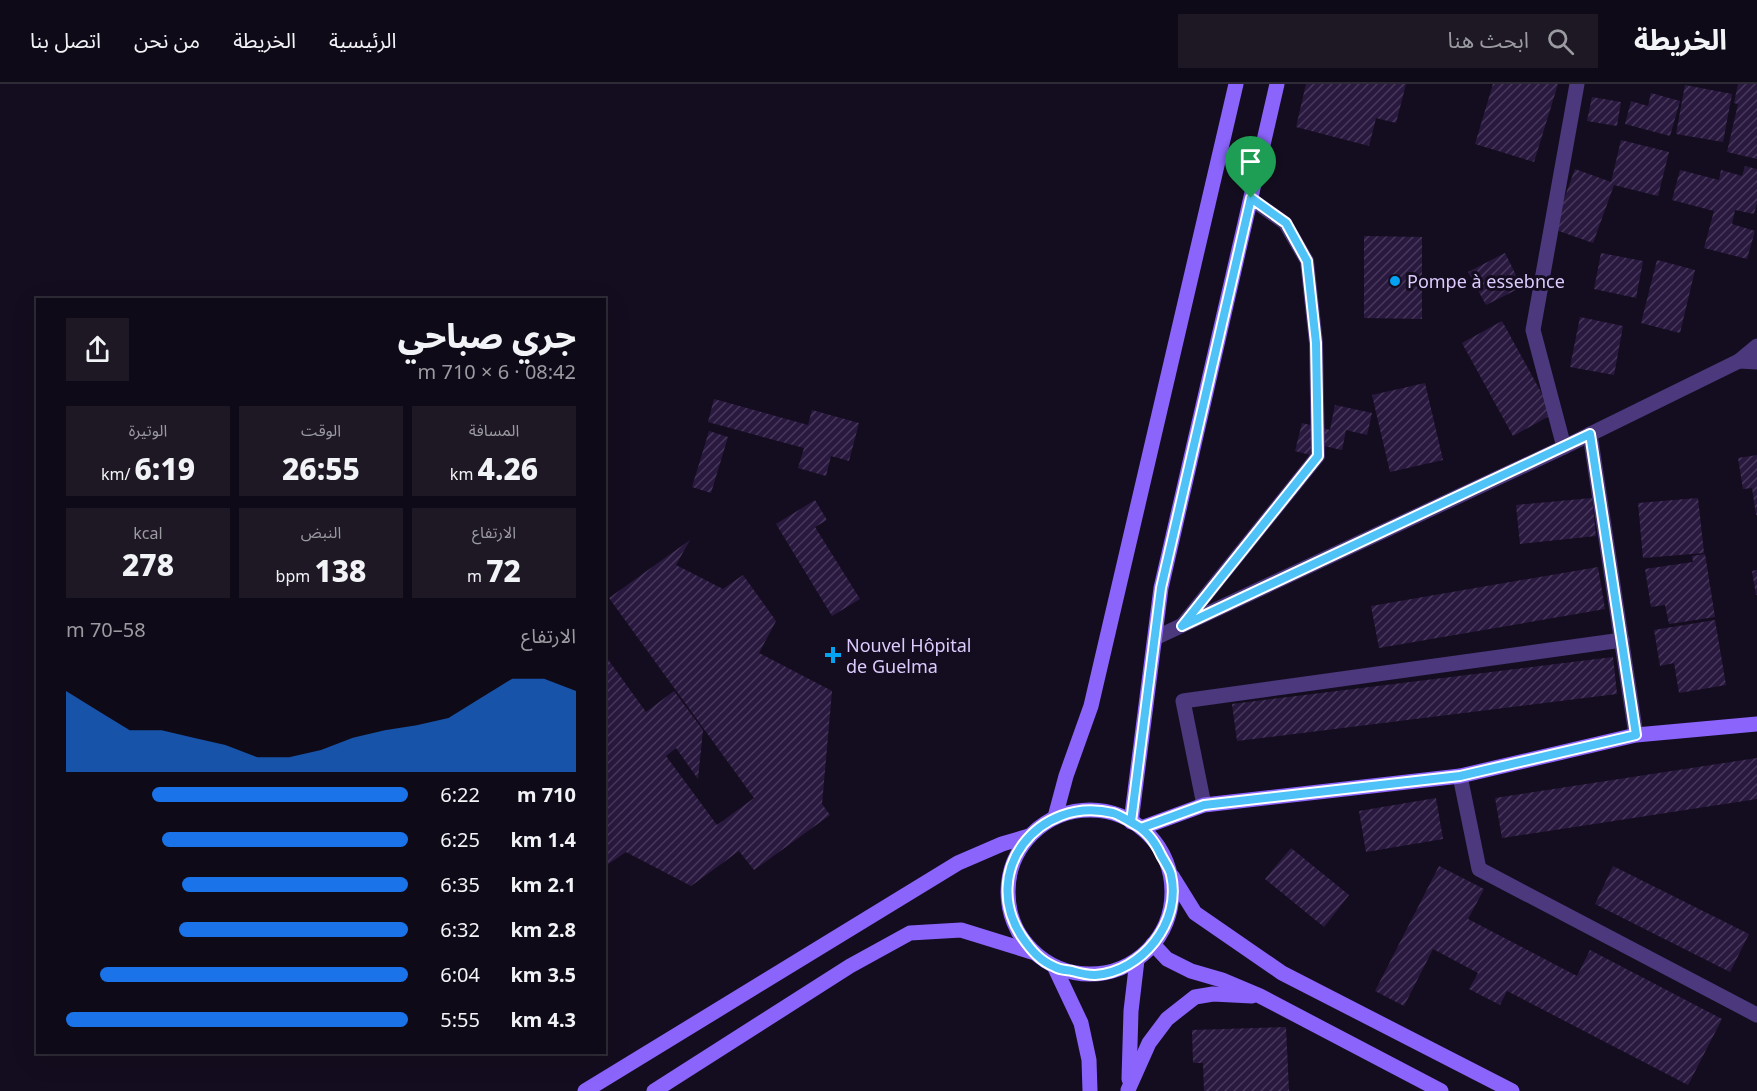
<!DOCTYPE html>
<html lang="ar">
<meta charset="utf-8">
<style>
:root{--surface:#0f0a17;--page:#1d1824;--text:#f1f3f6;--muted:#9b9aa1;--line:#2f2b36;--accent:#1a73e8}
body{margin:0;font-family:"Noto Sans","Noto Sans Arabic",sans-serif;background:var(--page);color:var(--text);direction:rtl;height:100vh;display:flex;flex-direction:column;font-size:22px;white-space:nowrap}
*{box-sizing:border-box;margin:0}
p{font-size:20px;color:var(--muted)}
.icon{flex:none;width:33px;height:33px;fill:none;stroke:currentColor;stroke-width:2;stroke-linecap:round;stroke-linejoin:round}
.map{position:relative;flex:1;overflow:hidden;direction:ltr}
.panel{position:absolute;left:36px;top:214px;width:570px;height:756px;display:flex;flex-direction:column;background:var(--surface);border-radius:0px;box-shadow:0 6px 24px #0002,0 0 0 2px var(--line);direction:rtl}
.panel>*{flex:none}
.pin{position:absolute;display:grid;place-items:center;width:51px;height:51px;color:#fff;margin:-62px -26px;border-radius:50% 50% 50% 0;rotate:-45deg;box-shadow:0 0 6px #0007}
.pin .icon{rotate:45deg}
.round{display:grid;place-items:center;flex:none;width:63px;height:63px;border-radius:0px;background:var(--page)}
.headline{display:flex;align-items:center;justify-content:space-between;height:102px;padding:0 30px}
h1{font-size:33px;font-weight:800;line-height:45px}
.figures{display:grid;grid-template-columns:repeat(3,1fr);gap:9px;height:102px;padding:6px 30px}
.figures div{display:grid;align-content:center;border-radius:0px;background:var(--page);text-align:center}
.figures b{font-size:30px;font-weight:800}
.figures small{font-size:16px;font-weight:400}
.figures p{font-size:16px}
.chart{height:168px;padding:12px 30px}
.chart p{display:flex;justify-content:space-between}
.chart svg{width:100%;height:108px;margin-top:6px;fill:var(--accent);opacity:.7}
ul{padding:0 30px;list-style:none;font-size:20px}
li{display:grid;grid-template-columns:96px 72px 1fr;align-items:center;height:45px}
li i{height:15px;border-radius:8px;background:var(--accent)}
header{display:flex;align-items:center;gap:36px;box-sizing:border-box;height:84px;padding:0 30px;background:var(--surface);border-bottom:2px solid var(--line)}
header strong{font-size:28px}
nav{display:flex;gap:33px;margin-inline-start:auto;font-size:21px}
.search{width:420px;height:54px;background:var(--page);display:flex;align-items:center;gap:15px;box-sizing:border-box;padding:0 21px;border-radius:0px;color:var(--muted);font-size:22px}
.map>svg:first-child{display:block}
</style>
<header>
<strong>الخريطة</strong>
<div class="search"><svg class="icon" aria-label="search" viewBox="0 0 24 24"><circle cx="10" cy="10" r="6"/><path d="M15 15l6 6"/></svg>ابحث هنا</div>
<nav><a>الرئيسية</a><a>الخريطة</a><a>من نحن</a><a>اتصل بنا</a></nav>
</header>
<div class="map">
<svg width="1757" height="1007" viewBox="0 0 1757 1007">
<defs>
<pattern id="building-hatch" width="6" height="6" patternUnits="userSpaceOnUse" patternTransform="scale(1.5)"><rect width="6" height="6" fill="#2a193f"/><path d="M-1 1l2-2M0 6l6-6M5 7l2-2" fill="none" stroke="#48395c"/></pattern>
</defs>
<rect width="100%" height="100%" fill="#140d1f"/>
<g fill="url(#building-hatch)">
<polygon points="1306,0 1406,0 1396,39 1376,34 1369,62 1296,43"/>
<polygon points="1493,0 1558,0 1534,78 1475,60"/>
<polygon points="1738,0 1757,0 1757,75 1727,68 1738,20 1734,19"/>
<polygon points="1685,1 1732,10 1723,58 1676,50"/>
<polygon points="1651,9 1680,17 1670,52 1625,40 1631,17 1648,22"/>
<polygon points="1592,13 1621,18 1617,42 1587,37"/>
<polygon points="1621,56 1669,68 1658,112 1614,101 1593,159 1553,145 1575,85 1611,98"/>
<polygon points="1745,82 1757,85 1757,119 1754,130 1735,126 1732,140 1755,147 1747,175 1704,164 1714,127 1672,116 1680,86 1719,96 1721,86 1742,92"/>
<polygon points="1364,152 1422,153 1422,235 1364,234"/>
<polygon points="1505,169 1522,203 1486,221 1468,188"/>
<polygon points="1601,169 1643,177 1636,214 1594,205"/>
<polygon points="1657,176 1695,186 1680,249 1641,239"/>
<polygon points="1580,233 1623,242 1614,291 1570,283"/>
<polygon points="1502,237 1553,330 1513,352 1462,259"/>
<polygon points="1425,299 1443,376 1390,388 1372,311"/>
<polygon points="714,315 808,341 812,326 859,339 849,377 831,372 826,392 798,384 804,364 708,338"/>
<polygon points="1335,321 1372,329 1367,351 1346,346 1342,366 1324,362 1322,374 1295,367 1302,339 1330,346"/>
<polygon points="709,347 728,353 711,409 692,403"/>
<polygon points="1757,371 1757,431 1756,431 1752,404 1743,405 1738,374"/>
<polygon points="1592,414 1596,452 1520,460 1516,421"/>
<polygon points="1698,414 1704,469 1643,474 1638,419"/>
<polygon points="815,416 827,436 815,443 860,515 832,532 776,440"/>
<polygon points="690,456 676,481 723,505 743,491 776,537 759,569 832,607 822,720 830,731 754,786 739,767 691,802 626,768 604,783 604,570 646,628 674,607 703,646 698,695 676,664 666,672 717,741 754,714 609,514"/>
<polygon points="1705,470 1715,533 1669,540 1665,521 1651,523 1645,485 1693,478 1692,472"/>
<polygon points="1598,483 1605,525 1379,564 1371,522"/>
<polygon points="1757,486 1757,511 1756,511 1752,487"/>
<polygon points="1715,536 1726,601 1679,609 1674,579 1660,582 1654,546"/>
<polygon points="1613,573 1617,610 1237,657 1232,620"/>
<polygon points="1757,674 1757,715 1502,754 1495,714"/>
<polygon points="1436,714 1443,755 1366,768 1359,727"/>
<polygon points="1291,764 1349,811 1324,843 1265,795"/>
<polygon points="1439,782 1484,805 1468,835 1577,892 1590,866 1722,935 1688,1001 1507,907 1500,921 1469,905 1478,889 1433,865 1404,922 1375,907"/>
<polygon points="1613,782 1749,850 1730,888 1595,820"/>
<polygon points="1286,943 1289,1007 1204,1007 1203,979 1193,979 1192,946"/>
</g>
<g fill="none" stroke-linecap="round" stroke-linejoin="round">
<polyline stroke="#4b387d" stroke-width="14" points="1182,541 1318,372 1316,259 1307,177 1285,139 1251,115"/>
<g stroke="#4b387d" stroke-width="15">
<polyline points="1739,277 1757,262"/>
<polyline points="1590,350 1636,651"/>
<polyline points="1564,363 1533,246 1577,0"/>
<polyline points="1155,554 1564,363 1739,277 1757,278"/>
<polyline points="1460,692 1479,785 1757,931"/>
<polyline points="1204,721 1183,617 1622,556"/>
</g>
<g stroke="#8b64fc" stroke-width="15">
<circle cx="1090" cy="808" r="82"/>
<polyline points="1055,733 1066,692 1091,622 1236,0"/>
<polyline points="1131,738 1161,504 1277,0"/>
<polyline points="1141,744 1204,721 1460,692 1636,651 1757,640"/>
<polyline points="1172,792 1195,829 1282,889 1512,1007"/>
<polyline points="1153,860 1167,875 1191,887 1222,896 1260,912 1441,1007"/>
<polyline points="1055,884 1081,939 1089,976 1090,1007"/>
<polyline points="1129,995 1131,927 1137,876"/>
<polyline points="1128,1006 1149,959 1167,935 1195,913 1213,910 1252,912"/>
<polyline points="585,1007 958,779 1002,760 1029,752"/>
<polyline points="654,1007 850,882 910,849 961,846 1032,868"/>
</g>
</g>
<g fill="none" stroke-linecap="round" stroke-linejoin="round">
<g stroke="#fff" stroke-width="12">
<path id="route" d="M1251,114L1161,504L1131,738C1146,746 1154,756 1161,771C1164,777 1170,785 1171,791C1182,838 1142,888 1095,891C1088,891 1079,889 1072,887C1067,886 1060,886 1055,883C1040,877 1031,866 1022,853C979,788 1038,711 1113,729C1122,732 1132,739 1141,744L1204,721L1460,692L1636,651L1590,350L1182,542L1318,372L1316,259L1307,177L1286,139L1251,114"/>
</g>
<use href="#route" stroke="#4fc3f7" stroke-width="8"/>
</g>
<g fill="#04a2f1" stroke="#140d1f" stroke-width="2">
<circle cx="1395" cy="197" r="6"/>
<path d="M830 562h6v6h6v6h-6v6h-6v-6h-6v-6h6z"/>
</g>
<g text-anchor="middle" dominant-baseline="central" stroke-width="6" stroke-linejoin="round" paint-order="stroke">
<g font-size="18" fill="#ddcbfe" stroke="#140d1f" text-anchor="start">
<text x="1407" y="197">Pompe à essebnce</text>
<text x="846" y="561">Nouvel Hôpital<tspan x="846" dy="21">de Guelma</tspan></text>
</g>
</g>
</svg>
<div class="pin" style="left:1251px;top:114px;background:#1e9e55"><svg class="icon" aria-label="arrive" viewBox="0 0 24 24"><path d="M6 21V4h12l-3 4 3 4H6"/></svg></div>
<section class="panel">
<div class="headline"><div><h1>جري صباحي</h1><p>08:42 · 6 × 710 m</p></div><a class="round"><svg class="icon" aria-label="share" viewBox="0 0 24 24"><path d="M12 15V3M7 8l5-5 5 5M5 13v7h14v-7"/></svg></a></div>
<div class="figures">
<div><p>المسافة</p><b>4.26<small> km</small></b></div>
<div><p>الوقت</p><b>26:55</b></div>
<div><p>الوتيرة</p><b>6:19<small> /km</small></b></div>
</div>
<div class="figures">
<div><p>الارتفاع</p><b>72<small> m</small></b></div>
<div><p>النبض</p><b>138<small> bpm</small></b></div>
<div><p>kcal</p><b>278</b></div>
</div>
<div class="chart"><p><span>الارتفاع</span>58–70 m</p>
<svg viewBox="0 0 160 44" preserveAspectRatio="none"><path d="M0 44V11L10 19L20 27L30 27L40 30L50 33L60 38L70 38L80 35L90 30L100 27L110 25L120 22L130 14L140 6L150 6L160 11V44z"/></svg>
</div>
<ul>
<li><b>710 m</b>6:22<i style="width:75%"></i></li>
<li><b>1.4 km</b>6:25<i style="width:72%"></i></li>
<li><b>2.1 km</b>6:35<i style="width:66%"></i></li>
<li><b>2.8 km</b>6:32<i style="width:67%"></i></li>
<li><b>3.5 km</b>6:04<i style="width:90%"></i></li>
<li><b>4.3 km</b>5:55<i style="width:100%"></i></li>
</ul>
</section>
</div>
